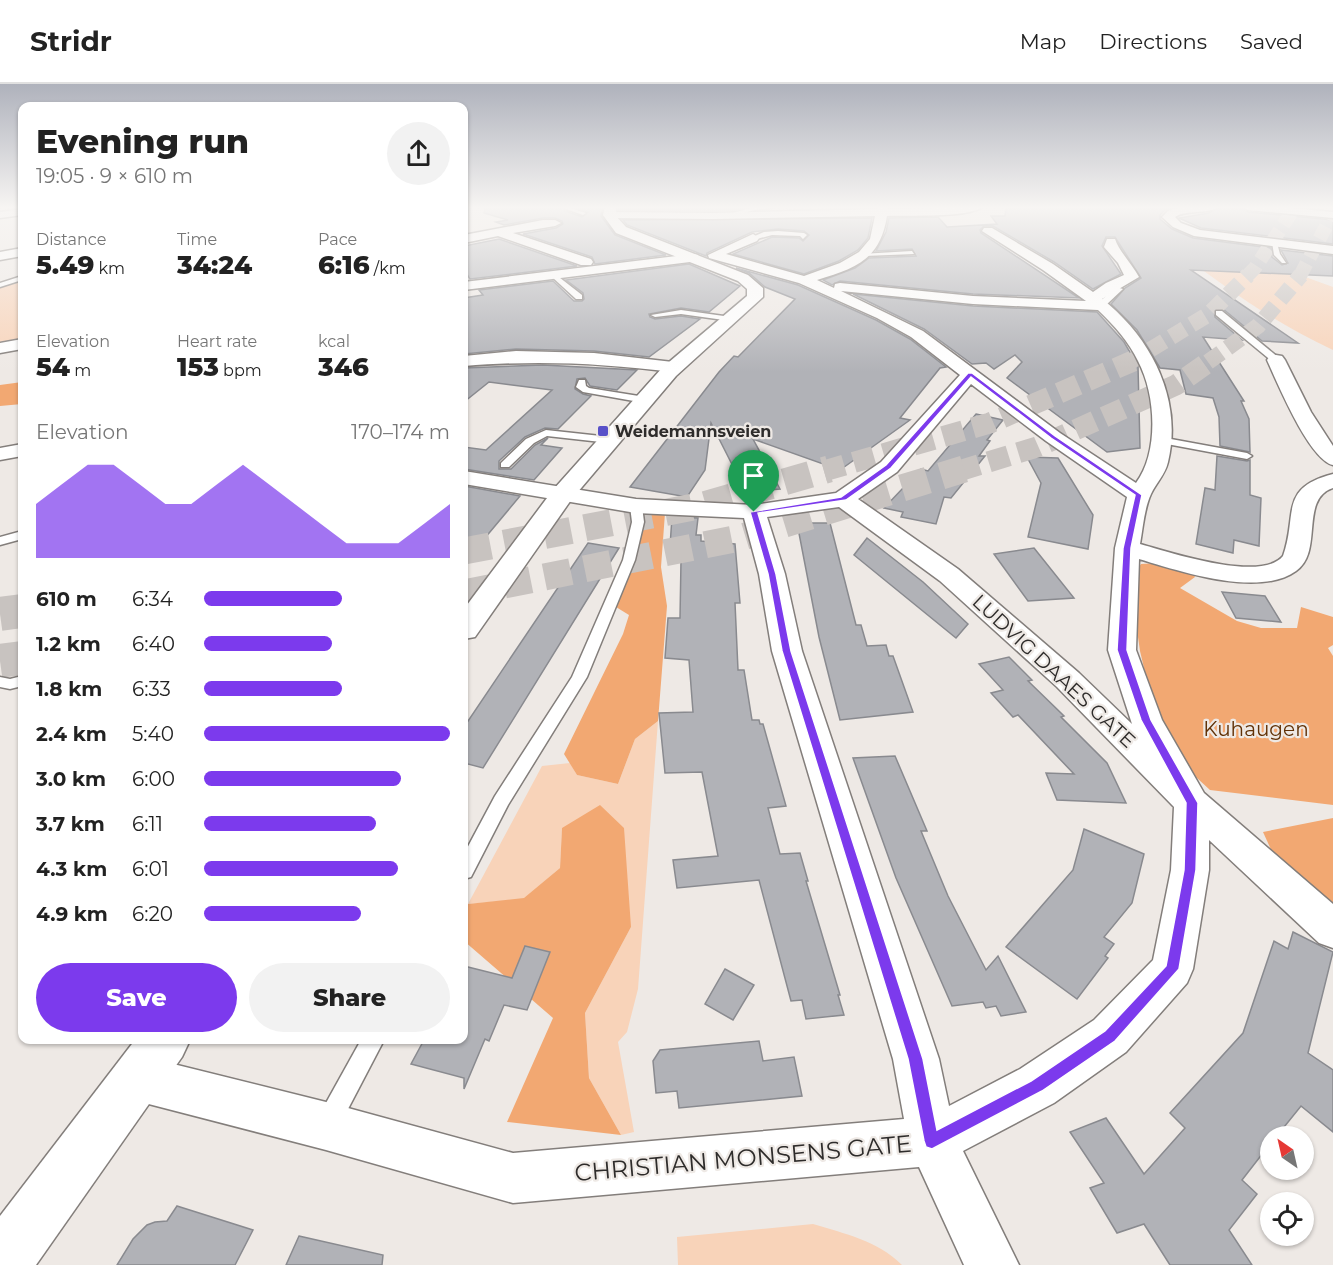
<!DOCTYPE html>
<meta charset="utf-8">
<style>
:root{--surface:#fff;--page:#f2f2f2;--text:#222;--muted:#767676;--line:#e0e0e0;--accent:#7c3aed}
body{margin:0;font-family:Montserrat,sans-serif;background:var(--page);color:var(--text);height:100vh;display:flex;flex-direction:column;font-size:22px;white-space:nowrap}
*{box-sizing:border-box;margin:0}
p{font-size:20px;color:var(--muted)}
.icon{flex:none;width:33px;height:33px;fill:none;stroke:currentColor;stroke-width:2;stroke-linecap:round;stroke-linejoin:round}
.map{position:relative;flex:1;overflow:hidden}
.details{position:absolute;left:18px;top:18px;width:450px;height:942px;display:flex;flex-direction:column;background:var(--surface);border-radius:12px;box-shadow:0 2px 4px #0004}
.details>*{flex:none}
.needle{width:39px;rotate:326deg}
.fabs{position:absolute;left:1260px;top:1042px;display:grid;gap:12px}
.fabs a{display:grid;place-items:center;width:54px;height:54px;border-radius:50%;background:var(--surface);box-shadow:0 2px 4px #0004;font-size:30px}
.pin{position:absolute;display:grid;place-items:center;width:51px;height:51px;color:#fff;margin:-62px -26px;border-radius:50% 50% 50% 0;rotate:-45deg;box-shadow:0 0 6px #0007}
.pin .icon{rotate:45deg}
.round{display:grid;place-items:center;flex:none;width:63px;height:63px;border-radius:32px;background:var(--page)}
.headline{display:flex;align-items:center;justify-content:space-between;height:102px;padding:0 18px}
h1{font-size:33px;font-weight:800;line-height:45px}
.metrics{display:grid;grid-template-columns:repeat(3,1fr);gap:9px;height:102px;padding:6px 18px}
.metrics div{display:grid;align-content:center}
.metrics b{font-size:26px;font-weight:800}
.metrics small{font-size:16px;font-weight:400}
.metrics p{font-size:16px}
.chart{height:168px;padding:12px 18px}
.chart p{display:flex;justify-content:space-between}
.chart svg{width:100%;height:108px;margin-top:6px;fill:var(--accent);opacity:.7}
.cta{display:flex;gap:12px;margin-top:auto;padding:12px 18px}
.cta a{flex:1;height:69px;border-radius:36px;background:var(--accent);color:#fff;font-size:24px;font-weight:800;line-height:69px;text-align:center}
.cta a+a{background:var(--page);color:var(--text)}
ul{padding:0 18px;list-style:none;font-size:20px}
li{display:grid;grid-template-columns:96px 72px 1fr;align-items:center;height:45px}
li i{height:15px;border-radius:8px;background:var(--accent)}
header{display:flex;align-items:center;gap:36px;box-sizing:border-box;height:84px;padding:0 30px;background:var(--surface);border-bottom:2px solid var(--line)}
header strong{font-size:28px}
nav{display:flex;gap:33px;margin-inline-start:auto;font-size:21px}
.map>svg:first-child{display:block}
</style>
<header>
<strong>Stridr</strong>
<nav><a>Map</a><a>Directions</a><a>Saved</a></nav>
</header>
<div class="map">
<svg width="1333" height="1181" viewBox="0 0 1333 1181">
<rect width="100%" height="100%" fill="#eee9e5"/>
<g fill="#f8d3b9">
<path d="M1172,163L1275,182L1333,203V266C1274,239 1223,202 1172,163Z"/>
<polygon points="22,198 22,254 0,258 0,203"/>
<polygon points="658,637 638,905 627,948 618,958 634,1048 621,1051 589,994 585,929 631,843 562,744 560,784 524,815 468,820 542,682 570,679 577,691 618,700 635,655"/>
<path d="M813,1140C845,1150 877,1156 902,1181H678L677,1153Z"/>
</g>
<g fill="#f2a872">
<polygon points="22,298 22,320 0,322 0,301"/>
<polygon points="649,427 665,429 661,483 667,522 658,637 635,655 618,700 577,691 564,670 623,550 629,531 616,523 631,486 641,430"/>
<polygon points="1160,479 1192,487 1195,493 1180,504 1237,537 1261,544 1297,544 1301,523 1333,533 1333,561 1328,564 1333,572 1333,721 1210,706 1185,683 1152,618 1140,567 1135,532 1135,489 1141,480"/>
<polygon points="600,721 624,744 631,843 585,929 589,994 621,1051 507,1038 553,934 464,857 464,832 468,820 524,814 560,784 562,744"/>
<polygon points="1333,734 1333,823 1274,772 1263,748"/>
</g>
<g fill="#b1b2b7" stroke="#898a8f" stroke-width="1.5">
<polygon points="485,123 564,123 565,127 582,133 588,128 573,123 603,123 601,132 615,151 666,171 595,180 592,173 523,150 556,144 563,140 562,137 555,134 543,134 504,141 496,138 508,136 484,129"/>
<polygon points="619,123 745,123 735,126 713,127 619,126"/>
<polygon points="1030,123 1173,123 1166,125 1160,131 1160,135 1172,145 1193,154 1271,164 1272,173 1282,181 1288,179 1281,166 1333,172 1333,192 1191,186 1298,259 1262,257 1223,225 1214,225 1215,233 1242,256 1203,253 1244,317 1241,317 1249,335 1250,368 1220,362 1219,333 1213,314 1186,310 1180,286 1160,284 1137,246 1111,220 1125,204 1141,194 1115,153 1106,153 1102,162 1121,190 1093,205 1054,178 993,142 984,142 980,146 981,149 1079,214 973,210 840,197 832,201 823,196 855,184 869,174 916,172 912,165 876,167 886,148 889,134 938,133 947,143 997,140 991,132 1005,132 1006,124"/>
<polygon points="1219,123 1241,123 1248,128 1333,136 1333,160 1201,144 1179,134 1209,129"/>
<polygon points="872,134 868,154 858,166 839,177 804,190 733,170 772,153 799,154 803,157 809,151 804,147 778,145 752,148 707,169 706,172 627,141 623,136"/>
<polygon points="499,155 577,182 470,195 464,186 464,162"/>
<polygon points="689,180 740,202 709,228 681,224 649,230 650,233 655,235 681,232 700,235 649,273 594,267 516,265 464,270 464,214 483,211 479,206 553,197 574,217 582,217 584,215 583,209 566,196"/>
<polygon points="736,184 798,201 876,236 910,255 946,283 940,284 900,334 910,336 840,386 753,355 780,405 746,408 711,339 705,386 687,413 630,403 719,288 734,272 738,273 795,215 765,203 749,189"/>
<polygon points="853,210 973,222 1097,228 1124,258 1138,282 1140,364 1107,368 1007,294 1022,278 1015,271 994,285 986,279 972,280 924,245"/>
<polygon points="543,281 637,286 617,306 590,302 585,294 577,295 575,305 583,310 591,312 558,345 545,344 525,353 499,377 499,385 511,385 535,361 548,354 541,361 562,364 534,396 464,385 464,363 486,366 552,306 489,298 464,318 464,284"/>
<polygon points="976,330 1003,336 987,356 990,357 979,372 985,372 951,414 944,413 936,440 901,433 903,428 884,424 921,385 928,387"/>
<polygon points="1217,372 1247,377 1250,376 1250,411 1261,414 1259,462 1234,456 1233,469 1196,460 1205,404 1215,406"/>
<polygon points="1027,373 1058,374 1093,431 1088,465 1028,453 1041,399"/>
<polygon points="464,402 520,412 464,479"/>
<polygon points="672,433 698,434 696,451 701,451 701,457 735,460 740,519 735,519 738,586 744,586 752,636 759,636 760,640 763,640 786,722 768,724 780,770 800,769 808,797 806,797 840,911 838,911 844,931 806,935 802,916 791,917 759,796 677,804 673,776 718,772 702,688 665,689 659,629 693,628 689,576 665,574 668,534 680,534 681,477 669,477"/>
<polygon points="797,439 830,439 856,541 861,541 867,562 886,561 889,572 893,572 913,628 840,636 819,553"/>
<polygon points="867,454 923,498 968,540 956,554 854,471"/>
<polygon points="588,459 619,464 483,684 464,679 464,643"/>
<polygon points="1034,464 1074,514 1028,517 994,470"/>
<polygon points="1222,508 1265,512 1281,538 1236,534"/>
<polygon points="1009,573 1032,596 1028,597 1064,632 1061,633 1107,679 1126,719 1057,716 1046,689 1074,690 1018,631 1013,633 991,609 1003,606 979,580"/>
<polygon points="895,672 927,747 921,747 948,812 986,886 998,872 1026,928 1001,932 996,922 986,924 983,918 952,922 896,794 853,674"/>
<polygon points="1084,745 1144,770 1132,819 1104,853 1114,860 1105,872 1108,874 1077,915 1006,863 1073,786"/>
<polygon points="1293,848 1333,868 1308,969 1333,986 1333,1048 1301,1022 1276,1053 1270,1053 1270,1060 1242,1096 1257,1110 1229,1146 1252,1181 1170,1181 1144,1140 1117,1149 1090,1104 1104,1099 1070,1048 1106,1034 1144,1090 1185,1044 1170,1029 1243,949 1274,857 1288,865"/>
<polygon points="525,862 550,868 527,926 504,921 489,957 485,955 464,1005 464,994 411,980 424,956 464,956 464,882 512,894"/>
<polygon points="725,885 754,901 733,936 705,920"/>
<polygon points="759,957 763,977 794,973 802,1012 679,1024 677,1007 656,1009 653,977 660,966"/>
<polygon points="177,1122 253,1146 235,1181 117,1181 133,1155 147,1141 155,1138 167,1137"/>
<polygon points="299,1152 383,1171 382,1181 286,1181"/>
</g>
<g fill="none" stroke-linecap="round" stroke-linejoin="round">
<g stroke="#c8c3c0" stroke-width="14" stroke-dasharray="14 7" stroke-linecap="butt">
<polyline points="1247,192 1255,184 1295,123"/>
<polyline points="1300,192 1333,129"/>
</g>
<g stroke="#c8c3c0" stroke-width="16" stroke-dasharray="16 8" stroke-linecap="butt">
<polyline points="1130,278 1209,230 1248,191"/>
<polyline points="1208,278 1258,242 1301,191"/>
</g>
<g stroke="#c8c3c0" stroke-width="21" stroke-dasharray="21 10" stroke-linecap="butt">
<polyline points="824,387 990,339 1133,277"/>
<polyline points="959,387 1037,363 1176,301 1210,277"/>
</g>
<g stroke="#c8c3c0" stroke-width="27" stroke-dasharray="27 14" stroke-linecap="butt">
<polyline points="464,467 704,421 829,385"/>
<polyline points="464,509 739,454 964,385"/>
</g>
<g stroke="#c8c3c0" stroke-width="34" stroke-dasharray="34 16" stroke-linecap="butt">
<polyline points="0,530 22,527"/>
<polyline points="0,577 22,574"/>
</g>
<g stroke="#837e7b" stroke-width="3">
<g id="service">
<polygon points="566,123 586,129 583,131 566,125"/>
<polygon points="752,123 776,123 754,126 728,134 725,132"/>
<polygon points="778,147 804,149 807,151 803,155 800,152 772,151 753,156 750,154 764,148"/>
<polygon points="1272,158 1277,159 1280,170 1286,179 1282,179 1274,171"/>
<polygon points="912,167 914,170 864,172 861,170"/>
<polygon points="551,190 555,190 582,211 582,215 576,215 551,192"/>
<polygon points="22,192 22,196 0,203 0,199"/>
<polygon points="1116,203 1123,205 1105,222 1097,224 1097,220"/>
<polygon points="681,226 731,233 735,235 731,237 681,230 655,233 651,231"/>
<polygon points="1216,227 1222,227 1279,274 1279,278 1273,278 1216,231"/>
<polygon points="579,296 585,296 586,302 589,304 645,313 650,316 645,319 583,308 576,303"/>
<polygon points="546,346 610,353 615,356 610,359 547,352 534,359 509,383 501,383 501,379 526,355"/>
<polygon points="1160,353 1247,369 1252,372 1247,375 1156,358 1155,356"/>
<polygon points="636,419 642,422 644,438 635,476 587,593 508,721 471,793 464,795 464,770 495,712 572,593 623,476 632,438 630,422"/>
<polygon points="22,447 22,455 0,461 0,453"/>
<polygon points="22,592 22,602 10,605 0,603 0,593 10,595"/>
<polygon points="361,956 384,956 337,1046 328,1049 319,1046 316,1037"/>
</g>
</g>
<g stroke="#837e7b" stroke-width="3">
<g id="minor">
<path d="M878,123H888V125L982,123C969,134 907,131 887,132C880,176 856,184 817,196L834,204L835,200L840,199L973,212L1086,217L1043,186L982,147L984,144H992L1053,180L1093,208L1106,199L1124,191L1118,179L1104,163L1107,155H1115C1119,167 1132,180 1139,193L1102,215C1151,253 1183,315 1168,378C1165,391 1156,399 1151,410C1144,425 1143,444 1140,460C1169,468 1261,499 1283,472C1298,431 1278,404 1333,390V404C1299,415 1324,468 1296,487C1259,514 1179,487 1139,475L1136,566L1162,636L1204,709L1333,820V864L1319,859L1209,756V786L1193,885L1187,899L1126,968L1054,1019L963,1067L1019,1181H964L919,1083L513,1119L326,1066L137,1017L121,1010L114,994L121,978L137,971L326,1018L513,1069L904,1035L893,975L772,567L759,490L744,434L636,429L464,400V387L636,415L754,421L836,409L881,378L960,291L911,253L877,234L799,199L709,174L708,171L753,150L759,154L757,157L726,170L804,192L840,179L859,168L870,155L875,132L713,135L609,134L603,131L609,128L713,129L877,125ZM841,207L973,220L1098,226C1114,241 1129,258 1138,277C1156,311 1159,368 1136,399L1060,349L923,247ZM971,300L1046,357L1127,413L1115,464L1108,566L1132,640L1079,589L958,485L858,415L897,388ZM839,423L940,497L1057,603L1174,723L1171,786L1153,876L1094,936L1020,985L949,1022L939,975L802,567L785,490L767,433Z"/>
<path d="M1180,123H1217C1207,131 1187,125 1175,133L1181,139L1200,146L1333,162V170L1194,152L1173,143L1162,133L1168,127Z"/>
<polygon points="1243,123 1281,123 1333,128 1333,134 1248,126"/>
<polygon points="22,125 22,131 0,134 0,128"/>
<polygon points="543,136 555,136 561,139 555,142 513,149 591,175 593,178 591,181 581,181 498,152 464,159 464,151"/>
<polygon points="693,170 698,171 699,174 698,177 464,206 464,198"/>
<polygon points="22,255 22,265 0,269 0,259"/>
<path d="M516,267L594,269L673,278L679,279L682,283L679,287L673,288C599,279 538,276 464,282V272Z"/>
<path d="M1276,271L1282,272L1285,276L1311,328L1333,362V381C1309,375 1278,300 1267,276L1270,272Z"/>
<polygon points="22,360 22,372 0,376 0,364"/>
</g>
</g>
<g stroke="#837e7b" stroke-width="3">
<g id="secondary">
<polygon points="605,123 617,123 615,131 626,143 748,191 763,204 763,213 676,292 571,416 475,553 464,555 464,525 553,406 662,284 747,212 747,205 738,197 616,149 603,131"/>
<polygon points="22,164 22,172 0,176 0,168"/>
<polygon points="135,956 190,956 182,973 36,1181 0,1181 0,1132"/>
</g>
</g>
<use href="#service" fill="#fff" fill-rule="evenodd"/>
<use href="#minor" fill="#fff" fill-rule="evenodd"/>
<use href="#secondary" fill="#fff" fill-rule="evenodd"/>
</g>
<linearGradient id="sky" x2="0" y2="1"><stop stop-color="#afb2bc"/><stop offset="0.43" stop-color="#f7f5f3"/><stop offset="1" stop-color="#f7f5f3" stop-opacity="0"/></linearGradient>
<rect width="1333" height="288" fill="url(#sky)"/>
<path fill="#7c3aed" stroke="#fff" stroke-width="1.5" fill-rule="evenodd" d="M968,289H972L1055,352L1142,411L1131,464L1127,566L1151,636L1198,719L1196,786L1179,885L1115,957L1042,1007L932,1065L926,1063L924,1057L908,975L782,567L768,490L750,428L841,413L886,381ZM971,293L1051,354L1135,411L1123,464L1117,566L1141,636L1186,719L1184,786L1166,882L1105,947L1031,997L937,1046L923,975L791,567L776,490L758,429L846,416L891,384Z"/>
<rect fill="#5850c8" stroke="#eee9e5" stroke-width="2" x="597" y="341" width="12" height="12" rx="3"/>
<g text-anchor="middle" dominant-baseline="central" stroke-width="4.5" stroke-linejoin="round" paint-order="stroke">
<g font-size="16" font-weight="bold" fill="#2e2c2b" stroke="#eee9e5" text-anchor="start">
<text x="615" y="347">Weidemannsveien</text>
</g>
<g font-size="20" fill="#2e2c2b" stroke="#eee9e5">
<text transform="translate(1054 587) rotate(43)">LUDVIG DAAES GATE</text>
</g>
<g font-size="20" fill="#613106" stroke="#eee9e5">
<text x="1256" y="645">Kuhaugen</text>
</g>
<g font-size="24" fill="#2e2c2b" stroke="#eee9e5">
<text transform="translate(743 1074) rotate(-5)">CHRISTIAN MONSENS GATE</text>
</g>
</g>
</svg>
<div class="fabs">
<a><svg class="needle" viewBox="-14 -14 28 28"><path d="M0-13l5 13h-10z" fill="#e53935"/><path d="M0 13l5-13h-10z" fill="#767676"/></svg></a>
<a><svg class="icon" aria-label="locate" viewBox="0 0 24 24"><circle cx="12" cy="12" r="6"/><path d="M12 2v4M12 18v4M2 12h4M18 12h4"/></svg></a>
</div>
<div class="pin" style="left:754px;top:428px;background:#1e9e55"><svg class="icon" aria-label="arrive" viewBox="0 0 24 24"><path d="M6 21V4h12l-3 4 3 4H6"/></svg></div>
<section class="details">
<div class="headline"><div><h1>Evening run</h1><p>19:05 · 9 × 610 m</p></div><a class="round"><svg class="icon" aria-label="share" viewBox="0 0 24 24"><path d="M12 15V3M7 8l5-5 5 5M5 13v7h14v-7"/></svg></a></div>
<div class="metrics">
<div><p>Distance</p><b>5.49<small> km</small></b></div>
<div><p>Time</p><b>34:24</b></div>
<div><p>Pace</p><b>6:16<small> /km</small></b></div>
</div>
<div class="metrics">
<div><p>Elevation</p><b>54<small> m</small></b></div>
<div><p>Heart rate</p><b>153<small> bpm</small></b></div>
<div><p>kcal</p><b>346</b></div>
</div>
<div class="chart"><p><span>Elevation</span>170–174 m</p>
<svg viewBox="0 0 160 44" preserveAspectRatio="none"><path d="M0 44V22L10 14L20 6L30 6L40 14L50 22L60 22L70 14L80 6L90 14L100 22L110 30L120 38L130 38L140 38L150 30L160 22V44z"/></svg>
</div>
<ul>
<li><b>610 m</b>6:34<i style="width:56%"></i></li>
<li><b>1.2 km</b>6:40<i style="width:52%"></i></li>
<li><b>1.8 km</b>6:33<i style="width:56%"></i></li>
<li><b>2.4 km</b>5:40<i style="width:100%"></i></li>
<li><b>3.0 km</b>6:00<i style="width:80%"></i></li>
<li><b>3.7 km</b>6:11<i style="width:70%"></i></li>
<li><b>4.3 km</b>6:01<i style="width:79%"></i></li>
<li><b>4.9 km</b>6:20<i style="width:64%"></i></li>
</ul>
<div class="cta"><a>Save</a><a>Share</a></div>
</section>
</div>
